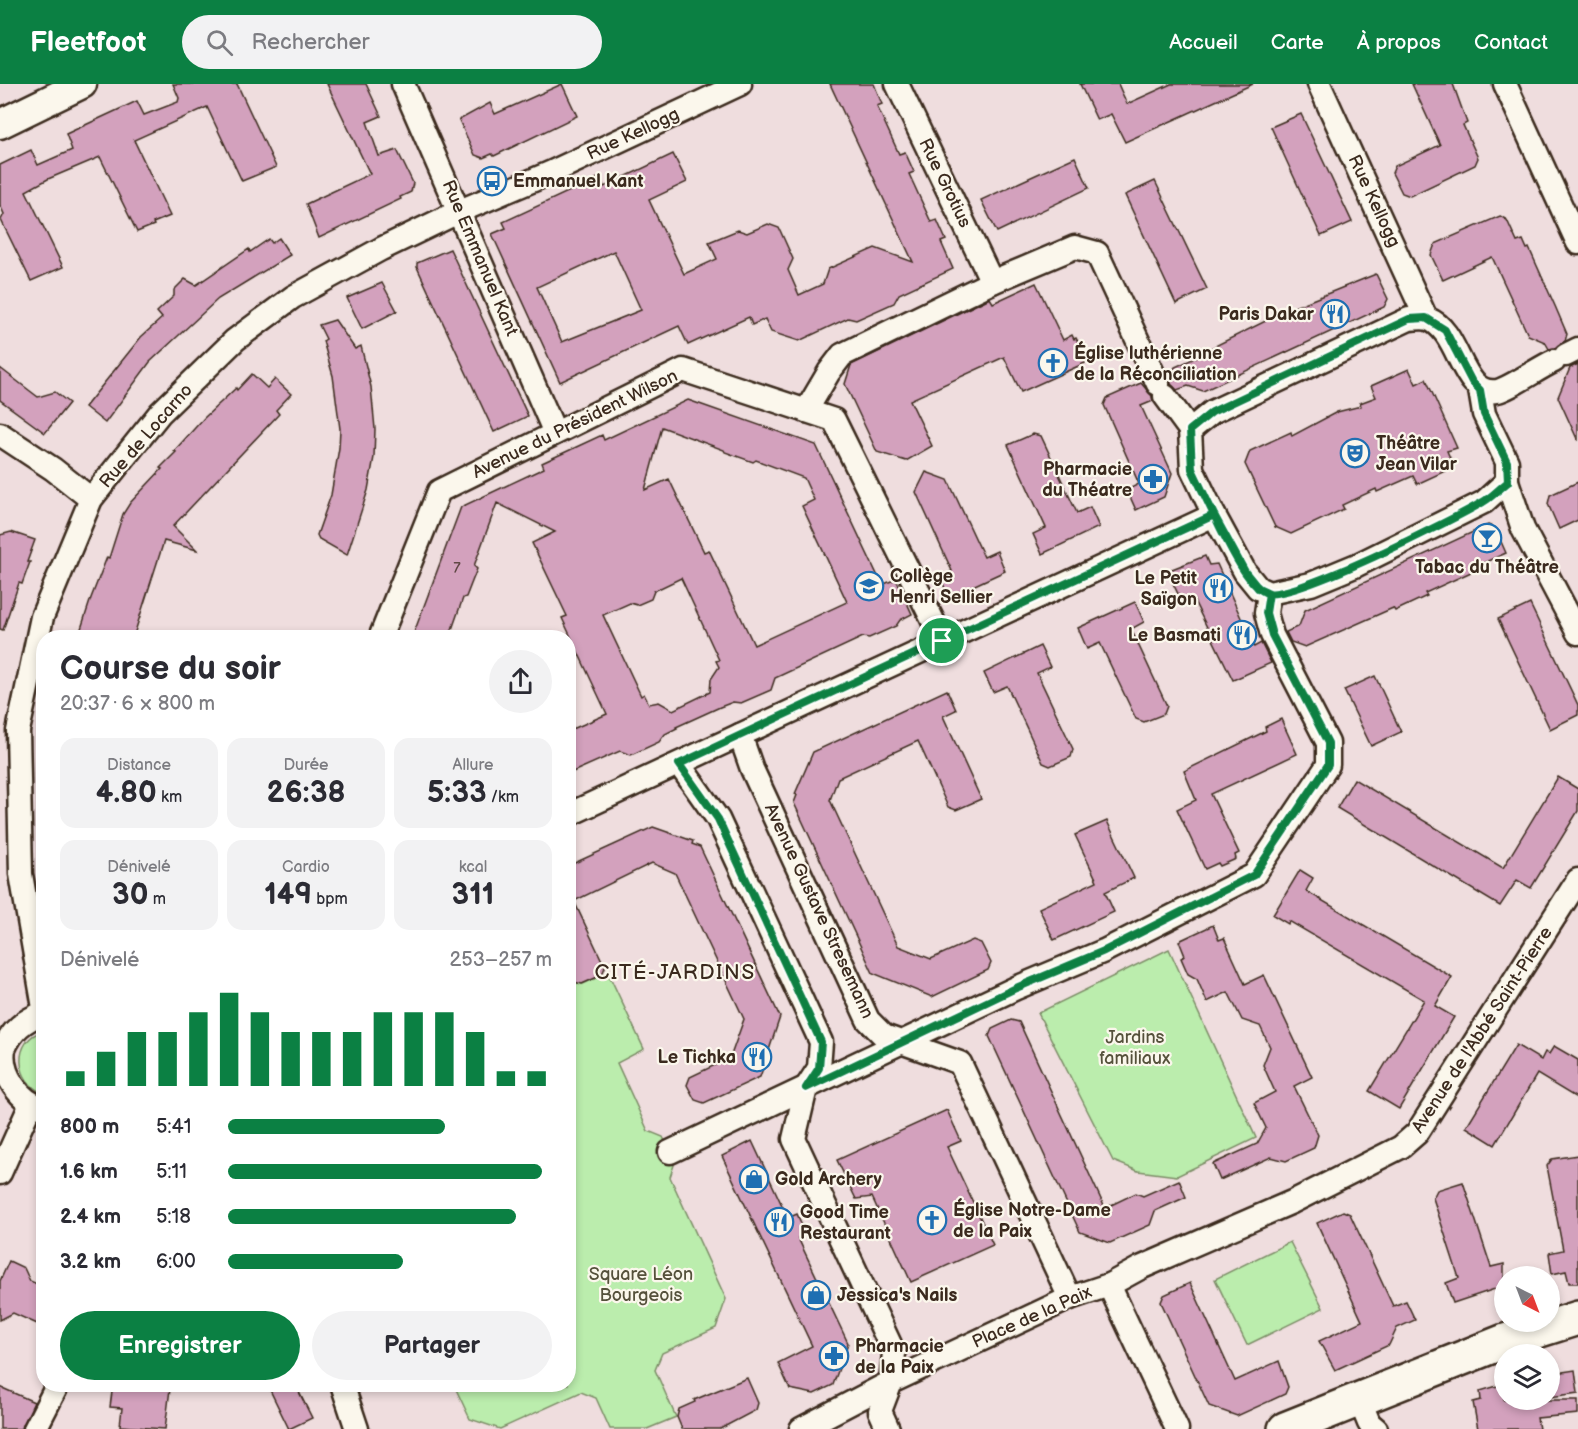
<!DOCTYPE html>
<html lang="fr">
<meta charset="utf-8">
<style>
:root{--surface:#fff;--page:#f2f2f3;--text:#2b2b33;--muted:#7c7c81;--accent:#0b8043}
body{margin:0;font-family:"Balsamiq Sans",sans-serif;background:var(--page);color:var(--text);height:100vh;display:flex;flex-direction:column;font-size:22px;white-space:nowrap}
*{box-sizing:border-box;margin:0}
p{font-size:20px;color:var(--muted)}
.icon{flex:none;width:33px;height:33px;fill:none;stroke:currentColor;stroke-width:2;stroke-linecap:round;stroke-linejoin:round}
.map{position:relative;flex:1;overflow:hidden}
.sheet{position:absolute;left:36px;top:546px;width:540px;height:762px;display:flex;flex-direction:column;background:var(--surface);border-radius:24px;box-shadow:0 3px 9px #0003}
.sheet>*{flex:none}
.needle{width:39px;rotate:138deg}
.tools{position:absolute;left:1494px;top:1182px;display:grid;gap:12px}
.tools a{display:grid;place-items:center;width:66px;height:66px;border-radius:50%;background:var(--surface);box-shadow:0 3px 9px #0003;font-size:30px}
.pin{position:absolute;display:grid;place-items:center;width:51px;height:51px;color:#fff;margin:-26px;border:3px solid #fff;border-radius:50%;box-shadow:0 2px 6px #0007}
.round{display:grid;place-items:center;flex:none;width:63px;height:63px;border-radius:32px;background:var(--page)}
.head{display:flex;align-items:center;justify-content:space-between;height:102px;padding:0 24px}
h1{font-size:33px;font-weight:700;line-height:45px}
.metrics{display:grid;grid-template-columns:repeat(3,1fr);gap:9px;height:102px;padding:6px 24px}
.metrics div{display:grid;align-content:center;border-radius:15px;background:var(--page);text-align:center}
.metrics b{font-size:30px;font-weight:700}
.metrics small{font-size:16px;font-weight:400}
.metrics p{font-size:16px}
.chart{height:168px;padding:12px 24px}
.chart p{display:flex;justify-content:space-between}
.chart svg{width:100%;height:108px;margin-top:6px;stroke:var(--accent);stroke-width:6}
.action{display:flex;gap:12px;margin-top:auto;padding:12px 24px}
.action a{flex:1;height:69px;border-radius:36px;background:var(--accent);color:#fff;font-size:24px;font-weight:700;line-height:69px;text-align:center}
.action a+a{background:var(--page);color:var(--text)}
ul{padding:0 24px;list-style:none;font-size:20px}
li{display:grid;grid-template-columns:96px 72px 1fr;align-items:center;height:45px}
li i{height:15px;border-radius:8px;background:var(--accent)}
header{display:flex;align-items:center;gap:36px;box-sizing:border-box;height:84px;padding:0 30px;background:var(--accent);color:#fff}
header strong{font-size:28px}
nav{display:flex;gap:33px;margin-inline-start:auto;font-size:21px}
.search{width:420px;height:54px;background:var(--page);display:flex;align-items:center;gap:15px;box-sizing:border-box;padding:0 21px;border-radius:33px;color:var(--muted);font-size:22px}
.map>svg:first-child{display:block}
</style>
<header>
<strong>Fleetfoot</strong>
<div class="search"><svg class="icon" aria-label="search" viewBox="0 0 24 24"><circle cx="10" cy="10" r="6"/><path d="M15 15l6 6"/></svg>Rechercher</div>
<nav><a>Accueil</a><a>Carte</a><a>À propos</a><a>Contact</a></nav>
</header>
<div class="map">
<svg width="1578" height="1345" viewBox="0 0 1578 1345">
<rect width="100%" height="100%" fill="#efddde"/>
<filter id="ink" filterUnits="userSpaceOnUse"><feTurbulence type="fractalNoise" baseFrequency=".0167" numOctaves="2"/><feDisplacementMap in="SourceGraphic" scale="12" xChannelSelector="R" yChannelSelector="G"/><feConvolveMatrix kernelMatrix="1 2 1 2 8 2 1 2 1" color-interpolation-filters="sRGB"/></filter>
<g filter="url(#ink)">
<g fill="#bbedad" stroke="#7b8c66" stroke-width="1.5">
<polygon points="1169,865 1256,1054 1177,1092 1138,1087 1113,1077 1038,929"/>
<polygon points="603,891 610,893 644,965 617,979 648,1047 663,1053 675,1078 670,1093 726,1215 716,1244 662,1269 655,1286 676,1333 647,1345 610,1345 596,1314 581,1308 500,1345 470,1335 454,1301 568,1300 569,900 574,898 583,900"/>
<path d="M43,947H44L43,1009C15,998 12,956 43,947Z"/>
<polygon points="1290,1158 1323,1224 1247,1261 1215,1195"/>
</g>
<g fill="#d3a1bd" stroke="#3b2a1e" stroke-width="1.5" fill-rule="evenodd">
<polygon points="173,0 237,0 276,83 242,97 207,23 134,56 170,132 153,139 154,141 137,148 100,73 48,95 26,107 63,183 31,197 1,136 4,130 0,121 0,81 31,66 38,81 72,66 66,50 137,17 144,31 178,18 179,14"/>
<polygon points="327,0 366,0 381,32 367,38 379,72 397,66 413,99 411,108 400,113 401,115 319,154 306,120 370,90"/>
<polygon points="562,0 577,32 494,72 492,70 483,74 475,71 459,36 490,19 495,30"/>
<path d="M830,0H874L882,20L877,22L899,70L905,68L914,88L909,90L931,138L937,136L946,156L941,158L953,185L899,210L894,219L856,236L848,234L799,257L771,248L765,235L752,241L749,233L688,261L679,242L560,298L492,150L506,144L503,138L600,93L604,103L673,70L687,98L649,116L684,190L717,175L709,158L738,146L747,149L768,140L779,144L793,175L788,186L799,211L823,200L828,185L875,164L913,178ZM614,167L641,226L562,258L537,203Z"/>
<polygon points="1080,0 1118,0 1127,20 1171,0 1253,0 1125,58 1111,30 1097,36"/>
<polygon points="1412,0 1453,0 1467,39 1463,41 1478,74 1475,81 1410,112 1402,109 1392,89 1395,82 1440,61"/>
<polygon points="1301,30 1352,138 1321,152 1271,43"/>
<polygon points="1075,73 1089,104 997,148 981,116"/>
<polygon points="1155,97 1207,205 1176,220 1125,111"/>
<polygon points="1500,132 1507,136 1517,158 1523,156 1527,165 1529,164 1555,222 1567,250 1565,257 1555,264 1549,265 1545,258 1528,251 1492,173 1443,196 1431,171 1435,160"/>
<polygon points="279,154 290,171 218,215 150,278 105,339 85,323 141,253 162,234 157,228 174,212 174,206 185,195 196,201 249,165 250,168 269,155 272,159"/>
<polygon points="450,165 528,332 494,348 417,183 417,179"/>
<polygon points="1376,190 1388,215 1384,223 1203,307 1188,302 1177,306 1171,300 1170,293 1175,283 1204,270 1203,268 1292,224"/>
<polygon points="382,199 397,227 362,245 347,214"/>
<polygon points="1036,199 1063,256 1072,251 1074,255 1076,254 1085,271 1083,274 1085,279 1021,308 1004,273 910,316 932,362 906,377 877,368 845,300 851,281 990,214 993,219"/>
<polygon points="335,236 355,265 361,262 371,303 375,345 374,373 368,406 347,471 319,455 317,451 331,411 339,364 340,345 333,292 323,257 326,255 319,241"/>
<polygon points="1578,280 1578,357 1558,313 1570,284"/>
<polygon points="0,284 38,313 55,308 69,319 45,349 0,316"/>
<polygon points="1409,285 1416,300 1426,295 1457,364 1447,367 1454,383 1417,400 1413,392 1377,408 1376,405 1342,421 1344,425 1291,450 1275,443 1245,380 1250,367 1291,348 1292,352 1337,328 1361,322 1360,319 1376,313 1371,302"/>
<polygon points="252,290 267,304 275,295 291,310 276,326 279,330 173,442 197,466 164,457 133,554 78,554 91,514 107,473 109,474 123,430 130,419 162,385 160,384 176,368 174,367 204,334 236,304 237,306"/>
<polygon points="1141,299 1152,312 1153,317 1141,322 1172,389 1164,413 1136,426 1127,406 1139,400 1104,321 1107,314"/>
<path d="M688,316L816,361L882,501L896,495L912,530L900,536L896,542L869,554L863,553L775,594L771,606L741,619L733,618L720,623L676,643L677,644L665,650L659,658L631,671L620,667L568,690V647L607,630L562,534L567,532L532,459L555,448L497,419L474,482L477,485L471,500L466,513L463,514L449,554H412L461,423L544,384L542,379L602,351L604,356ZM662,343L724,366L725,368L753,378L756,376L804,394L814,416L802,422L847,518L754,561L709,466L704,468L669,395L645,406ZM681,494L719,576L716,577L719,583L711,595L710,608L673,626L659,618L649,620L644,610L641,612L603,531L630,519L637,521L651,515L654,507Z"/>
<polygon points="1033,350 1041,352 1077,429 1090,423 1099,443 1042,470 1033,450 1046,444 1008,361"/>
<polygon points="926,388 948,396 984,473 997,467 1005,487 949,513 940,493 952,487 916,408"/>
<polygon points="1578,398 1578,436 1559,445 1548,420 1550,411"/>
<polygon points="1488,441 1495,444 1506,469 1481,480 1482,483 1425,509 1427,512 1395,527 1393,524 1305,563 1291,558 1286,548 1299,542 1305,526"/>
<polygon points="11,448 35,456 27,478 30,478 22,500 19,499 3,546 0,545 0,451"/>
<polygon points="1205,472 1209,481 1217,480 1254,563 1261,559 1271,579 1233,596 1193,515 1182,518 1167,487"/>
<polygon points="1135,518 1144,538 1131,545 1167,622 1164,630 1144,638 1136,635 1100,559 1087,565 1078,544"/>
<polygon points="1530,520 1578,621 1578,631 1550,645 1498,535"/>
<polygon points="1040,562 1050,583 1037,589 1073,665 1071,673 1050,682 1043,679 1007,602 993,608 984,589"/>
<polygon points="1375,592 1401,648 1371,662 1344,606"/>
<polygon points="947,606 956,626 943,632 981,715 956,726 948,723 918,657 838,694 830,716 898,862 931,875 973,856 981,859 991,879 988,886 932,913 873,889 794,719 797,711 795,710 813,668"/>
<polygon points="1281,635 1297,670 1211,710 1239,769 1235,771 1236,775 1220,782 1218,779 1205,785 1177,725 1196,716 1184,687 1266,647 1265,643"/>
<polygon points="1558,693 1578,705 1578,727 1531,804 1517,796 1500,822 1337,724 1354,695 1503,784"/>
<polygon points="1107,737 1134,794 1105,808 1114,828 1054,856 1039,824 1097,797 1075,751"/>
<polygon points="653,743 693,757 692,760 700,763 780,933 760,993 704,1019 695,1016 687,1001 690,993 730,974 744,935 675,789 652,779 574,817 605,883 602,891 582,900 574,898 568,886 568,782"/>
<polygon points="1300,786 1313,794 1306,807 1452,893 1435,922 1454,933 1399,1025 1369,1007 1424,916 1289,837 1288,840 1273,831"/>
<polygon points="1213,841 1219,856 1224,854 1245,900 1264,891 1312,993 1294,1002 1318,1051 1314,1064 1286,1077 1271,1073 1220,1096 1213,1080 1257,1060 1266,1044 1254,1019 1275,1008 1263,981 1270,963 1260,942 1242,936 1228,908 1207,918 1197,895 1188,890 1181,874 1185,872 1179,857"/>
<polygon points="1011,936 1019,938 1105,1124 1136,1109 1143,1112 1179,1096 1186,1113 1155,1127 1150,1141 1110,1159 1080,1148 989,952 992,945"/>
<polygon points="1516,961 1541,976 1545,968 1549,970 1554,962 1578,976 1578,1015 1537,990 1495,1061 1466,1043"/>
<polygon points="947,1026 961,1057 947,1063 993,1161 911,1198 872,1113 856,1115 837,1076"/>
<polygon points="752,1057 788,1134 797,1130 806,1150 798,1154 848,1259 833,1301 814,1310 790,1305 778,1279 812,1262 722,1072"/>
<polygon points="1578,1071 1578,1199 1569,1199 1566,1187 1552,1190 1549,1169 1563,1166 1547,1082 1552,1075"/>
<polygon points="1463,1098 1491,1183 1504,1180 1504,1202 1453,1219 1446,1199 1459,1194 1433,1114 1437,1106"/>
<polygon points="1343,1127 1350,1130 1393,1222 1406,1217 1415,1236 1397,1244 1389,1261 1335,1286 1319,1257 1362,1237 1317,1139"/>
<polygon points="9,1177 24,1184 30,1197 44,1203 44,1243 13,1229 0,1236 0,1197"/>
<polygon points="1190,1199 1235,1297 1279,1277 1288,1303 1285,1310 1237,1332 1209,1322 1161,1218 1164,1211"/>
<polygon points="1575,1286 1578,1309 1550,1313 1550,1290"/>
<polygon points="747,1294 758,1319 756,1326 720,1345 682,1345 677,1333 679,1325 695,1318 694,1316"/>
<polygon points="113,1300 158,1300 157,1303 170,1305 165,1345 120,1342 122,1324 110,1323"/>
<polygon points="267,1300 295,1300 312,1334 289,1345"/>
<polygon points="1504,1300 1504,1316 1578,1316 1578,1330 1537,1334 1539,1345 1478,1345 1473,1318 1481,1316 1480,1307"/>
<polygon points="0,1303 34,1318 22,1345 0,1345"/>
</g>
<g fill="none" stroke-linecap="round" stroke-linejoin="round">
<g stroke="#3b2a1e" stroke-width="27">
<g id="minor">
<polyline points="403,0 555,349"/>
<polyline points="897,0 992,198"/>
<polyline points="1319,0 1426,234"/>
<polyline points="1505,0 1578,159"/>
<polyline points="1566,271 1578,265"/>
<polyline points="1480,306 1484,330 1507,378 1507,397 1523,445 1578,549"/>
<polyline points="1165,312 1190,346"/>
<polyline points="806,327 829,288 842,271 992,198 1075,163 1097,169 1158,300"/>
<polyline points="0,350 53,385 91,415"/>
<path d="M1507,397L1484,418L1357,481L1311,500L1269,509L1258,504L1245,488L1214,431L1192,385L1190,346L1212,328L1409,235C1415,235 1422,233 1428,235C1461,247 1460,313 1497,307C1509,305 1540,283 1554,277"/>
<polyline points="380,554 439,407 683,286 834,336 943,557"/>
<polyline points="740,651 752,685 868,936 884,952 960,979 1070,1214"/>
<polyline points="679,680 718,735 821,958 819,984 806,1004 794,1055 894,1269 891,1298 880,1327 888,1345"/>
<polyline points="568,731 1214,431"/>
<polyline points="44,924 21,790 18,647 42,533 91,415 160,329 235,256 293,213 381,165 460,127 550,89 740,0"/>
<path d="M44,929C24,936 12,946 4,965C0,989 20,1019 44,1024"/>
<polyline points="670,1068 1016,904 1104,867 1254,791 1328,681 1328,659 1272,551 1266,529 1269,509"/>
<polyline points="0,1089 31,1020"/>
<polyline points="1109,1201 1177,1345"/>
<polyline points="342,1300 357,1345"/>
<polyline points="1360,1317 1369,1339 1376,1345"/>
<polyline points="35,1345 58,1300"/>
<polyline points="801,1345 891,1298 1070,1214 1109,1201 1140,1184 1292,1118 1401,1063 1417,1049 1578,796"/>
</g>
</g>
<g stroke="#3b2a1e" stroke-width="33">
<polyline id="tertiary" points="0,40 82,0"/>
</g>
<g stroke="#3b2a1e" stroke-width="38">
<polyline id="secondary" points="1285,1345 1505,1257 1578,1234"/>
</g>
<use href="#minor" stroke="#fbf7ec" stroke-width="22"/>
<use href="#tertiary" stroke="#fbf7ec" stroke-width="28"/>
<use href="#secondary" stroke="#fbf7ec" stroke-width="33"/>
</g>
</g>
<g fill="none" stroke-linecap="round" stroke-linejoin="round" filter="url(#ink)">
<g stroke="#fff" stroke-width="12">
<path id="route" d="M942,557L679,680L718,735L821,958L819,984L806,1004L1016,904L1104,867L1254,791L1328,681V659L1272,551L1266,529L1269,509L1258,504L1245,488L1214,431L1192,385L1190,346L1212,328L1409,235L1426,234L1445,246L1472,298L1480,306L1484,330L1507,378L1508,398C1500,404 1492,413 1483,418C1453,436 1295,515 1268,509C1247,504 1224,450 1214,431L942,557"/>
</g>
<use href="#route" stroke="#0b8043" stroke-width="8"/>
</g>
<defs>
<g id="bus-ring" transform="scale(1.5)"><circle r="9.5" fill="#fbf7ec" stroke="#1f6fb2" stroke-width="1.5"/><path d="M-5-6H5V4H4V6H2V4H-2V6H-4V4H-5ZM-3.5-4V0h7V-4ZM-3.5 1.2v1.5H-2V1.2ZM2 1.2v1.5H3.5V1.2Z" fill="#1f6fb2"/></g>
<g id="restaurant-ring" transform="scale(1.5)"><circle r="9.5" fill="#fbf7ec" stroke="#1f6fb2" stroke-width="1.5"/><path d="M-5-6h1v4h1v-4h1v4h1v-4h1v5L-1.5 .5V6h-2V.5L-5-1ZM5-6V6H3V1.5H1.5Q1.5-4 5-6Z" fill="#1f6fb2"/></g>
<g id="church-ring" transform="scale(1.5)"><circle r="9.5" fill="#fbf7ec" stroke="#1f6fb2" stroke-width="1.5"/><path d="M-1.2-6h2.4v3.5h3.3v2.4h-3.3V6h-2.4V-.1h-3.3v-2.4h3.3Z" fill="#1f6fb2"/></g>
<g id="theatre-ring" transform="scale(1.5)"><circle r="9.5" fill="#fbf7ec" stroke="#1f6fb2" stroke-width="1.5"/><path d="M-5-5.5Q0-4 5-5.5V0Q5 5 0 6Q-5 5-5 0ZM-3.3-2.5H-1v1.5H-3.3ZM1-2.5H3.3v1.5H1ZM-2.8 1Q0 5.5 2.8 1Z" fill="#1f6fb2"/></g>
<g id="pharmacy-ring" transform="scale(1.5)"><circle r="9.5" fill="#fbf7ec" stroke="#1f6fb2" stroke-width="1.5"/><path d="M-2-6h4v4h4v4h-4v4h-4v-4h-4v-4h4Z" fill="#1f6fb2"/></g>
<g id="bar-ring" transform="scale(1.5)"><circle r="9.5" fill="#fbf7ec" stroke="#1f6fb2" stroke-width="1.5"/><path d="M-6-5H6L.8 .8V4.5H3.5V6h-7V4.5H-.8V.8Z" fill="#1f6fb2"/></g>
<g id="school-ring" transform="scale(1.5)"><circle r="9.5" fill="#fbf7ec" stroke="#1f6fb2" stroke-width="1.5"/><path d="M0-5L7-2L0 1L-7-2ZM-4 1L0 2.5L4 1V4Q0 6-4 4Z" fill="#1f6fb2"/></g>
<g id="shop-ring" transform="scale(1.5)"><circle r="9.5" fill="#fbf7ec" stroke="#1f6fb2" stroke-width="1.5"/><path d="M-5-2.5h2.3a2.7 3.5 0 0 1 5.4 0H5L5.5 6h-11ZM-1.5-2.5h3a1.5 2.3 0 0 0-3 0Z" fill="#1f6fb2"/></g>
</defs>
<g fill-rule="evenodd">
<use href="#bus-ring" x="492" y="97"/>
<use href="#restaurant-ring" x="1335" y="230"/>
<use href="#church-ring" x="1053" y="279"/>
<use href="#theatre-ring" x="1355" y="369"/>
<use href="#pharmacy-ring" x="1153" y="395"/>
<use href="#bar-ring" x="1487" y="454"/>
<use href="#school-ring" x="869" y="502"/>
<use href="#restaurant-ring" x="1218" y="504"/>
<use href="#restaurant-ring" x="1242" y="551"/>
<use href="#restaurant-ring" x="757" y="973"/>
<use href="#shop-ring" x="754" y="1095"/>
<use href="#church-ring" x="932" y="1136"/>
<use href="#restaurant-ring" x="779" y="1138"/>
<use href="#shop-ring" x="816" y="1211"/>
<use href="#pharmacy-ring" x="834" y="1272"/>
</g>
<g text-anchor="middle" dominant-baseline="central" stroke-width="4.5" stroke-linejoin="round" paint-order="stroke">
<g font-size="15" fill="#614846">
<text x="457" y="484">7</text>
</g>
<g font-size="18" fill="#3b2a1e" stroke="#fbf7ec">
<text transform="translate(633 50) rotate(-25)">Rue Kellogg</text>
<text transform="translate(945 99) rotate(64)">Rue Grotius</text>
<text transform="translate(1374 117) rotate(65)">Rue Kellogg</text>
<text transform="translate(480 174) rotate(67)">Rue Emmanuel Kant</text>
<text transform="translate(575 340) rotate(-26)">Avenue du Président Wilson</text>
<text transform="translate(146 352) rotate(-49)">Rue de Locarno</text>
<text transform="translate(819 827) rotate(65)">Avenue Gustave Stresemann</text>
<text transform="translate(1482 946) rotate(-57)">Avenue de l'Abbé Saint-Pierre</text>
<text transform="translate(1032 1233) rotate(-24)">Place de la Paix</text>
</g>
<g font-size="18" font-weight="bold" fill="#3b2a1e" stroke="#fbf7ec" text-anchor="start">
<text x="513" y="97">Emmanuel Kant</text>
<text x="1314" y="230" text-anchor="end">Paris Dakar</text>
<text x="1074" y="269">Église luthérienne<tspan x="1074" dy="21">de la Réconciliation</tspan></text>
<text x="1376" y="359">Théâtre<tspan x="1376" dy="21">Jean Vilar</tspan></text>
<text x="1132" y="385" text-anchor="end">Pharmacie<tspan x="1132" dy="21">du Théatre</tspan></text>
<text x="1487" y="483" text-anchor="middle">Tabac du Théâtre</text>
<text x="890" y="492">Collège<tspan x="890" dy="21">Henri Sellier</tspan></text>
<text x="1197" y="494" text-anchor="end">Le Petit<tspan x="1197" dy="21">Saïgon</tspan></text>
<text x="1221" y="551" text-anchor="end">Le Basmati</text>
<text x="736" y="973" text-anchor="end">Le Tichka</text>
<text x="775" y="1095">Gold Archery</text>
<text x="953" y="1126">Église Notre-Dame<tspan x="953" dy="21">de la Paix</tspan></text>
<text x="800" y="1128">Good Time<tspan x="800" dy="21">Restaurant</tspan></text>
<text x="837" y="1211">Jessica's Nails</text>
<text x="855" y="1262">Pharmacie<tspan x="855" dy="21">de la Paix</tspan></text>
</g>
<g font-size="18" fill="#55513b" stroke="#fbf7ec">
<text x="1135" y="953">Jardins<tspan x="1135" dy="21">familiaux</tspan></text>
<text x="641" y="1190">Square Léon<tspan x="641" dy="21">Bourgeois</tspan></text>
</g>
<g font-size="21" letter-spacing="1.5" fill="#3b2a1e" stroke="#fbf7ec">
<text x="675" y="888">CITÉ-JARDINS</text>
</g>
</g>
</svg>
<div class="tools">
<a><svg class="needle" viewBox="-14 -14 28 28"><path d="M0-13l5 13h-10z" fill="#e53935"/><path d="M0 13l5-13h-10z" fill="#7c7c81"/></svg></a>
<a><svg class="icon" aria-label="layers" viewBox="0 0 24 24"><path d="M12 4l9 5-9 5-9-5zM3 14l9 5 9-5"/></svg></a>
</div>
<div class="pin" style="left:942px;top:557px;background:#1e9e55"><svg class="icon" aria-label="arrive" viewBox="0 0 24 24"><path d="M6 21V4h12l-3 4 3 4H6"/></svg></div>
<section class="sheet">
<div class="head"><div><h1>Course du soir</h1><p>20:37 · 6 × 800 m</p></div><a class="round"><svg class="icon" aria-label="share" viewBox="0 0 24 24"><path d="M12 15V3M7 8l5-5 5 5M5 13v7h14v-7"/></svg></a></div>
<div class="metrics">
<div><p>Distance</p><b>4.80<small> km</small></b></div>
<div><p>Durée</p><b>26:38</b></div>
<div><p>Allure</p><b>5:33<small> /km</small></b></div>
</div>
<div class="metrics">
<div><p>Dénivelé</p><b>30<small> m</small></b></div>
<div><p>Cardio</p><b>149<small> bpm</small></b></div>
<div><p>kcal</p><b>311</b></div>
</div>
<div class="chart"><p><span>Dénivelé</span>253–257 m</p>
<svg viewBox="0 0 160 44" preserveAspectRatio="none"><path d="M5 44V38M15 44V30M25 44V22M35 44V22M45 44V14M55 44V6M65 44V14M75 44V22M85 44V22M95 44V22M105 44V14M115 44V14M125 44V14M135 44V22M145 44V38M155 44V38"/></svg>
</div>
<ul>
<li><b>800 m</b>5:41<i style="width:67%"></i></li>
<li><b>1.6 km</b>5:11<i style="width:97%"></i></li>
<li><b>2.4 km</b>5:18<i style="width:89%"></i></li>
<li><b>3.2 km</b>6:00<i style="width:54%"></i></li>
</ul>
<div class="action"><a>Enregistrer</a><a>Partager</a></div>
</section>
</div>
